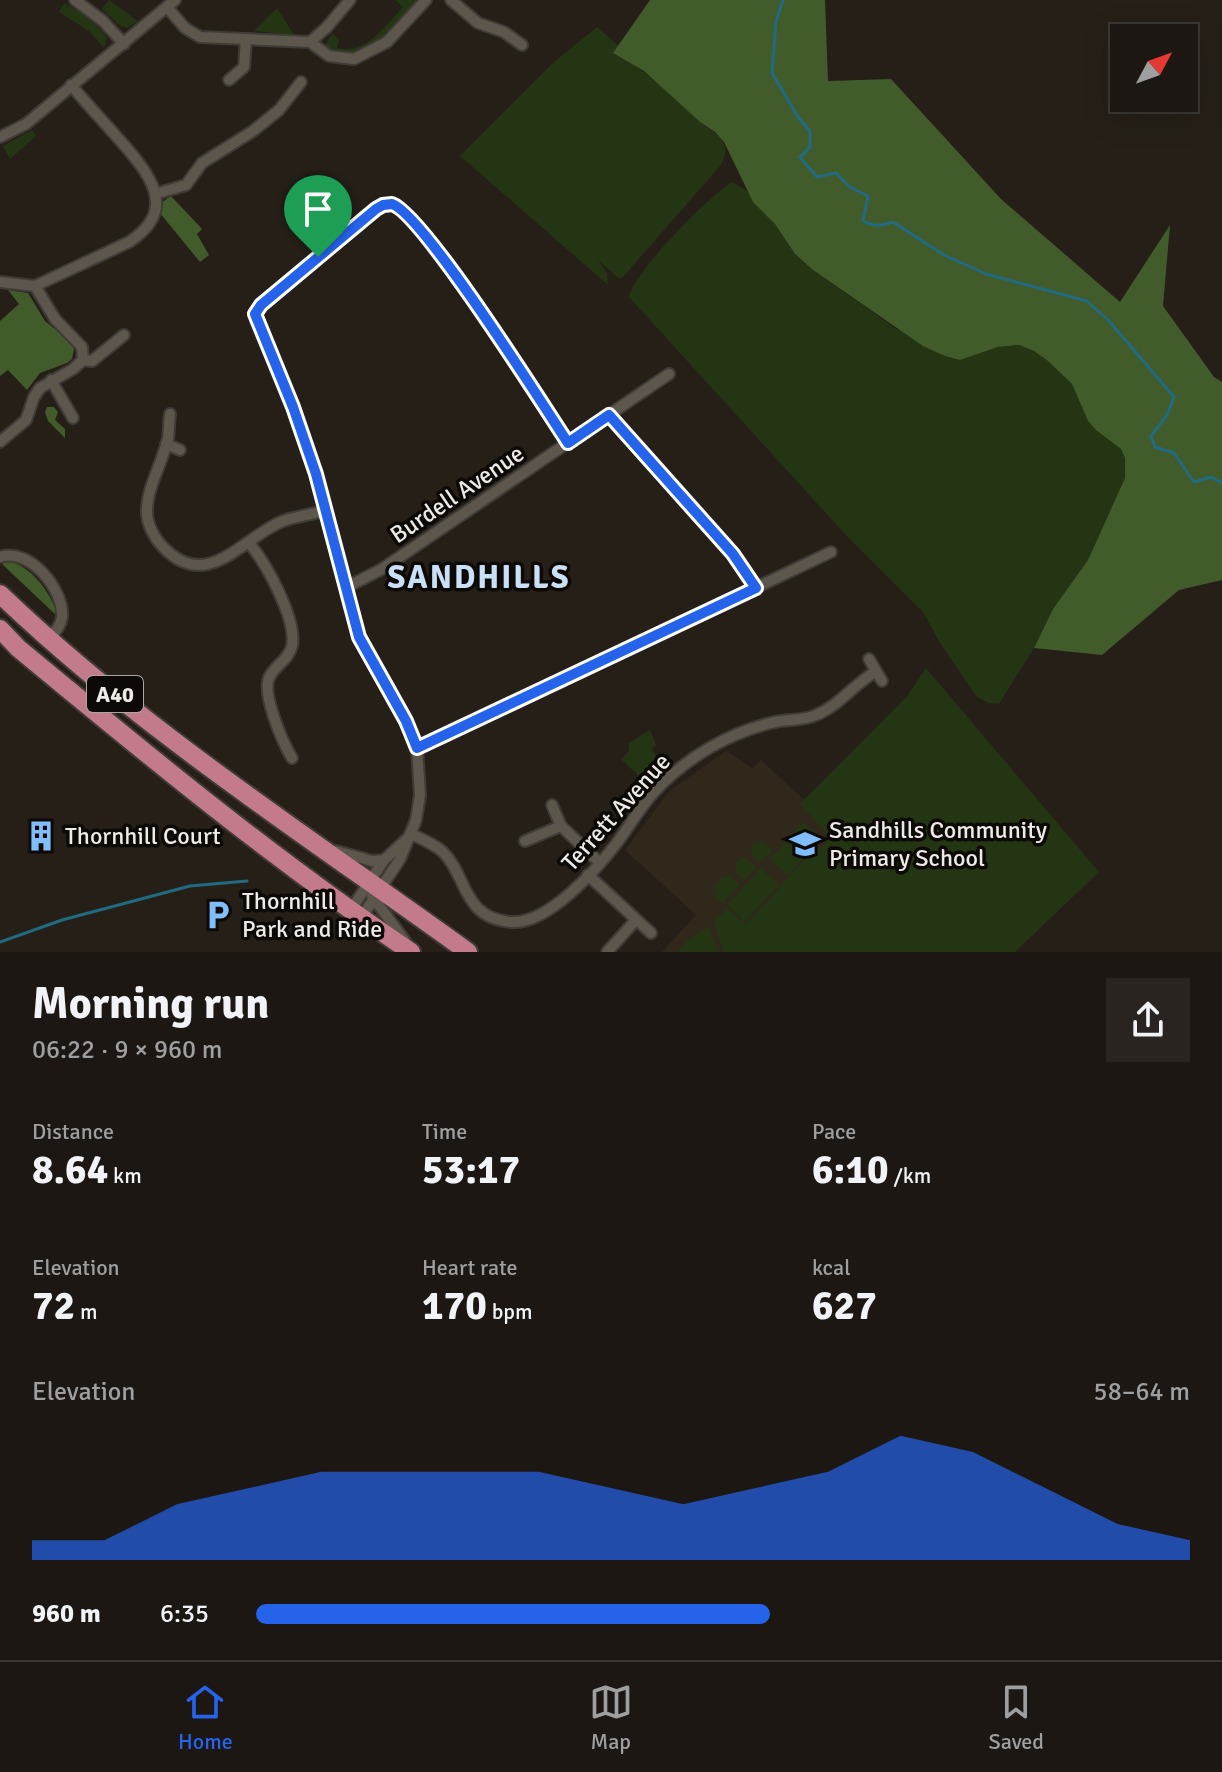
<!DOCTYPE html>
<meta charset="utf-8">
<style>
:root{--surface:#1c1712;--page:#292420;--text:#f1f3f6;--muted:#a09f9f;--line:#3a3632;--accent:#2563eb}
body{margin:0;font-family:Signika,sans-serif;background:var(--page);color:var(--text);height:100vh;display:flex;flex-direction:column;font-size:30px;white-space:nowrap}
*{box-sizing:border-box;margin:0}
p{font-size:26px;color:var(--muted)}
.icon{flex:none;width:44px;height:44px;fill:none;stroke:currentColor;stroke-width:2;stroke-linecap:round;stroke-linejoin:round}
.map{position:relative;height:952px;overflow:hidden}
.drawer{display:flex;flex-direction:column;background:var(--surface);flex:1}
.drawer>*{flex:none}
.needle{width:52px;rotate:49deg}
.tools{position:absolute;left:1110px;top:24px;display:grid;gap:16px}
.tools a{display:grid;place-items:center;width:88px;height:88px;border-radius:0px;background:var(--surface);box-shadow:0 8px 32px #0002,0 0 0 2px var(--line);font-size:40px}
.pin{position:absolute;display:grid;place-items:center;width:68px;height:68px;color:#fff;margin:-82px -34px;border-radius:50% 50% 50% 0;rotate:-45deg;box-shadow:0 0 8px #0007}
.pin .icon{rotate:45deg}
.round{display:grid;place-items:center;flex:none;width:84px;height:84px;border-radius:0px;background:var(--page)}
.head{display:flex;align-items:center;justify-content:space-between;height:136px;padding:0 32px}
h1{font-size:44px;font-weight:700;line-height:60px}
.figures{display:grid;grid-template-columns:repeat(3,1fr);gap:12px;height:136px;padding:8px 32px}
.figures div{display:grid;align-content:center}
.figures b{font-size:40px;font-weight:700}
.figures small{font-size:22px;font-weight:400}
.figures p{font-size:22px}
.chart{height:224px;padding:16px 32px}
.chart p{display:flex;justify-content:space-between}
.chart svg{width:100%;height:144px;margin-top:8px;fill:var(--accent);opacity:.7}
ul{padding:0 32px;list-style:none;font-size:26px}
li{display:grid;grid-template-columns:128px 96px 1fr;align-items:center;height:60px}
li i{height:20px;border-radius:10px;background:var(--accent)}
.tab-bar{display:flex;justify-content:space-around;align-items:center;height:112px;border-top:2px solid var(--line);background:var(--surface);font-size:22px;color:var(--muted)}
.tab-bar a{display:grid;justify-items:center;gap:4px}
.tab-bar .on{color:var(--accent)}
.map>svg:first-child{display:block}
</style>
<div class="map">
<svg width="1222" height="952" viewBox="0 0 1222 952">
<rect width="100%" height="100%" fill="#251f18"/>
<polygon fill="#31281c" points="875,729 974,952 662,952 696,915 625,850 669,791 726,751 752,768 761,760 804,800"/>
<g fill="#243513">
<polygon points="109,0 138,21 127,28 120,26 102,9"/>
<path d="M395,0H420L383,40L355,54L328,51L325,46L332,33L339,40L337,48C366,55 385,26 403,7Z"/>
<path d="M64,3C80,11 97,22 107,38L104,48L89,31L59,12Z"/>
<polygon points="277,8 294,35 254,31"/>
<path d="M597,27L619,46L614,54C648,70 671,95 698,120C706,128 717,132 722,141C728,150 725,156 721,165L623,277L619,279L598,260L607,274L608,285L460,156L554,62Z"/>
<polygon points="32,130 36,136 10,159 3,146"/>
<path d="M732,182L747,191L775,224L795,254L813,270L895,328L960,360L998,347L1019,345L1034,351L1048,361L1072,384L1088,421L1121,449L1125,458V478L1088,560L1053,609L1034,648L999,704L988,703L976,696L940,643L923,612L843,532L629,297C633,273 709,196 732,182Z"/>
<polygon points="926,668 1099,872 1015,952 723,952 714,922 727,908 746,924 817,846 821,849 829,836 800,804 908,695"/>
<polygon points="650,730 656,745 652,748 662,769 647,784 621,759 629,751 629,743"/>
<polygon points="803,822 822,839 788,876 770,859"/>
<polygon points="762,840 772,850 760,863 750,853 752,851 750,848 755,842 758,845"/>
<polygon points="742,856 757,867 744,880 734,870 737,866 735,864"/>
<polygon points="761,868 779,885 745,922 727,905"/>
<polygon points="730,875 740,885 723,903 713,893 717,889 714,886 724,876 726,878"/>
<polygon points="709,926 718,952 677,952 688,940"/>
</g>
<g fill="#425b2b">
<polygon points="650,0 825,0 828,81 891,79 1001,199 1120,302 1170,225 1163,306 1214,377 1222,382 1222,580 1179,590 1102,655 1034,648 1053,609 1088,560 1125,478 1125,458 1121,449 1096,430 1088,421 1072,384 1048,361 1034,351 1019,345 998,347 960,360 945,356 923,346 813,270 795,254 775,224 753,202 724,142 715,132 700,122 644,71 613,53"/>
<polygon points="171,196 202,229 197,234 209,255 200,262 159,212 161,203"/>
<polygon points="8,290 28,293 45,321 71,342 74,349 72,359 67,363 40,373 27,390 8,370 0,376 0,321 19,304"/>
<polygon points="47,407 54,407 58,412 55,420 65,429 65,438 48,421 45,412"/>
<path d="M8,561C32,566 52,594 58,617L2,564Z"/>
</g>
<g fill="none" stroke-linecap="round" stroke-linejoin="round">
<g stroke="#206b81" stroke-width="3">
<path d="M783,0L776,21L772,73L798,117L810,131V147L800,157L817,177L836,173L850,187L868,196L863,221C875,227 880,226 893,222L944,255L986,274L1087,301L1109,321L1174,397L1167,415L1151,436L1155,447L1174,453L1194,482L1211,477L1222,483"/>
<polyline points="0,942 62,920 190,886 247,881"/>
</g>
<g stroke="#3f3b36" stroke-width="14">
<g id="minor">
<polyline points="75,0 103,21 124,44"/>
<polyline points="451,0 478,23 504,32 522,45"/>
<polyline points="167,7 185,28 200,37 310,42 329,56 354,59 387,42 426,0"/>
<polyline points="310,42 326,28 350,0"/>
<polyline points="229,80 244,67 246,39"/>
<polyline points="0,137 26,124 175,0"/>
<polyline points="155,194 186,185 202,163 253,131 279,110 301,82"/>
<path d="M0,282L35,286L129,242C182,208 146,170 117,137C102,120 86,103 71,85"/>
<polyline points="83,360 92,361 124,335"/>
<polyline points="51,380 73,418"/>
<path d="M170,414C169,422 169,431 168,438C163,462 148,485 147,509C146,523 154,538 164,548C208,593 244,536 283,521C297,516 312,514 325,511"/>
<polyline points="609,415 733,554 756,588"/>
<polyline points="0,442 26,420 34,397 40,388 73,369 83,360 82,347 55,319 35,286"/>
<polyline points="166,444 180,450"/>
<path d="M249,543C266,563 297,619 292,646C289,659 276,665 270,676C260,691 283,743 292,758"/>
<path d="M0,557C29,547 64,589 62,617C61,626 54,633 49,639"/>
<polyline points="345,588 382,569 669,374"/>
<polyline points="869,659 882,681"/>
<polyline points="417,748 831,552"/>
<polyline points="552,805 561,826"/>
<path d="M411,834C422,839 434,844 443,852C468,877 462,918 511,922C547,925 596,870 616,844C629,827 640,807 655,791C687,757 730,732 775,722C789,719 803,721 816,715C839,706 854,684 875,672"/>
<polyline points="525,841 561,826 600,863"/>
<polyline points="336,851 372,861 384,860"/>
<polyline points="588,875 651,933"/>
<polyline points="372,896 405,941"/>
<polyline points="350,911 384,860 407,839"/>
<polyline points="361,918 400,859 416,820 420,795 417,748 406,721 359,637 316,474 293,407 256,321 257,310 376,209 383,205 399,207 422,233 472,299 568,443"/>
<polyline points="607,952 636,920"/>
</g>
</g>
<g stroke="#3f3b36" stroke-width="22">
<g id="trunk">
<path d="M0,594C142,730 309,837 468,952"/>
<path d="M0,629L18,648C146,754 273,859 411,952"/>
</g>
</g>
<use href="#minor" stroke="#5c564d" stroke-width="10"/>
<use href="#trunk" stroke="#c37b8c" stroke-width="18"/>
</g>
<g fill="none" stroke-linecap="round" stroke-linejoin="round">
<g stroke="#fff" stroke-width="16">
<path id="route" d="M392,204C423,214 543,405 568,443L609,415L733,554L756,588L417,748L406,721L359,637L316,474L293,407L255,314L261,305L376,209L383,205Z"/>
</g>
<use href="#route" stroke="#2563eb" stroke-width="10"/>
</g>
<defs>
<g id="building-bare" transform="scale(2.4)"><path d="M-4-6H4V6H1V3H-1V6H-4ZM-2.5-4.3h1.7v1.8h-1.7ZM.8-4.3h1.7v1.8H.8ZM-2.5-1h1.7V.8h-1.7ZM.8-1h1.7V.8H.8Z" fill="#80bdfa" stroke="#0c0907" stroke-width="2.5" paint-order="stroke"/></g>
<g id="school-bare" transform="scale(2.4)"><path d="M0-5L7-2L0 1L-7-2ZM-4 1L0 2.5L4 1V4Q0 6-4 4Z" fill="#80bdfa" stroke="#0c0907" stroke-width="2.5" paint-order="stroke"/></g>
<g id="parking-bare" transform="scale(2.4)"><path d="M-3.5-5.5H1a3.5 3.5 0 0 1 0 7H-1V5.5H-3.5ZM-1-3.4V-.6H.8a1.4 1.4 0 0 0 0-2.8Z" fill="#80bdfa" stroke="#0c0907" stroke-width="2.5" paint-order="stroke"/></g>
</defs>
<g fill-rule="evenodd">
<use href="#building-bare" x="41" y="836"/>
<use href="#school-bare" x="805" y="844"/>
<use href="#parking-bare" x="218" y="915"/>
</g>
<g text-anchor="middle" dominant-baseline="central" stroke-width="7" stroke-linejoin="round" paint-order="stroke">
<rect fill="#0c0907" stroke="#aaa7a3" stroke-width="2" x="87" y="676" width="56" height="36" rx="6"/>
<g font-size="22" font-weight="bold" fill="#eeebe6">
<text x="115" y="694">A40</text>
</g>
<g font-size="24" fill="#eeebe6" stroke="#0c0907">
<text transform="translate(457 494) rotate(-34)">Burdell Avenue</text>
<text transform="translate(616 812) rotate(-48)">Terrett Avenue</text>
</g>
<g font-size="24" fill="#eeebe6" stroke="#0c0907" text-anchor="start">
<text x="829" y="830">Sandhills Community<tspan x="829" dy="28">Primary School</tspan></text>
<text x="65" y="836">Thornhill Court</text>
<text x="242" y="901">Thornhill<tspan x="242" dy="28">Park and Ride</tspan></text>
</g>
<g font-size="32" font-weight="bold" letter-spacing="2" fill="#cae0f7" stroke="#0c0907">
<text x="479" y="577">SANDHILLS</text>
</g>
</g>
</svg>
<div class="tools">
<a><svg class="needle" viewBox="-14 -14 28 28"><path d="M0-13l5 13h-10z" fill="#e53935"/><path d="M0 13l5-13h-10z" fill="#a09f9f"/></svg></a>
</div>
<div class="pin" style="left:318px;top:257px;background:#1e9e55"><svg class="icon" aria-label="arrive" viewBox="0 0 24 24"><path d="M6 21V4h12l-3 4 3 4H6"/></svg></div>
</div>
<section class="drawer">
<div class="head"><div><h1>Morning run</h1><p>06:22 · 9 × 960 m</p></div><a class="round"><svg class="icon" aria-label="share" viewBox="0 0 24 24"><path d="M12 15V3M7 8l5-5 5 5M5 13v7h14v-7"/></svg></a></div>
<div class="figures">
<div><p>Distance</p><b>8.64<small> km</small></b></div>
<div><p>Time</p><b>53:17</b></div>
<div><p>Pace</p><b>6:10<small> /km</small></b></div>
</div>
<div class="figures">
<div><p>Elevation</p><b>72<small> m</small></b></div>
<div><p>Heart rate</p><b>170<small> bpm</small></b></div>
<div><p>kcal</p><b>627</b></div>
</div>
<div class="chart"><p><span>Elevation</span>58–64 m</p>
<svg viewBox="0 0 160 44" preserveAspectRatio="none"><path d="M0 44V38L10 38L20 27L30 22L40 17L50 17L60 17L70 17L80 22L90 27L100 22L110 17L120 6L130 11L140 22L150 33L160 38V44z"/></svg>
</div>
<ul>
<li><b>960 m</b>6:35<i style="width:55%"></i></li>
</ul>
</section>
<nav class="tab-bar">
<a class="on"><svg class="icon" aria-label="home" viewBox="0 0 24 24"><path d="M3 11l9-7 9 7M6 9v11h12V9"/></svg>Home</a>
<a><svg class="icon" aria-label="map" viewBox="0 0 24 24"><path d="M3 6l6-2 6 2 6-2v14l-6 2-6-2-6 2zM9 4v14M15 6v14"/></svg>Map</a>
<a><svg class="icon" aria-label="saved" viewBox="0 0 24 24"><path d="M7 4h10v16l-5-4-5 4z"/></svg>Saved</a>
</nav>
